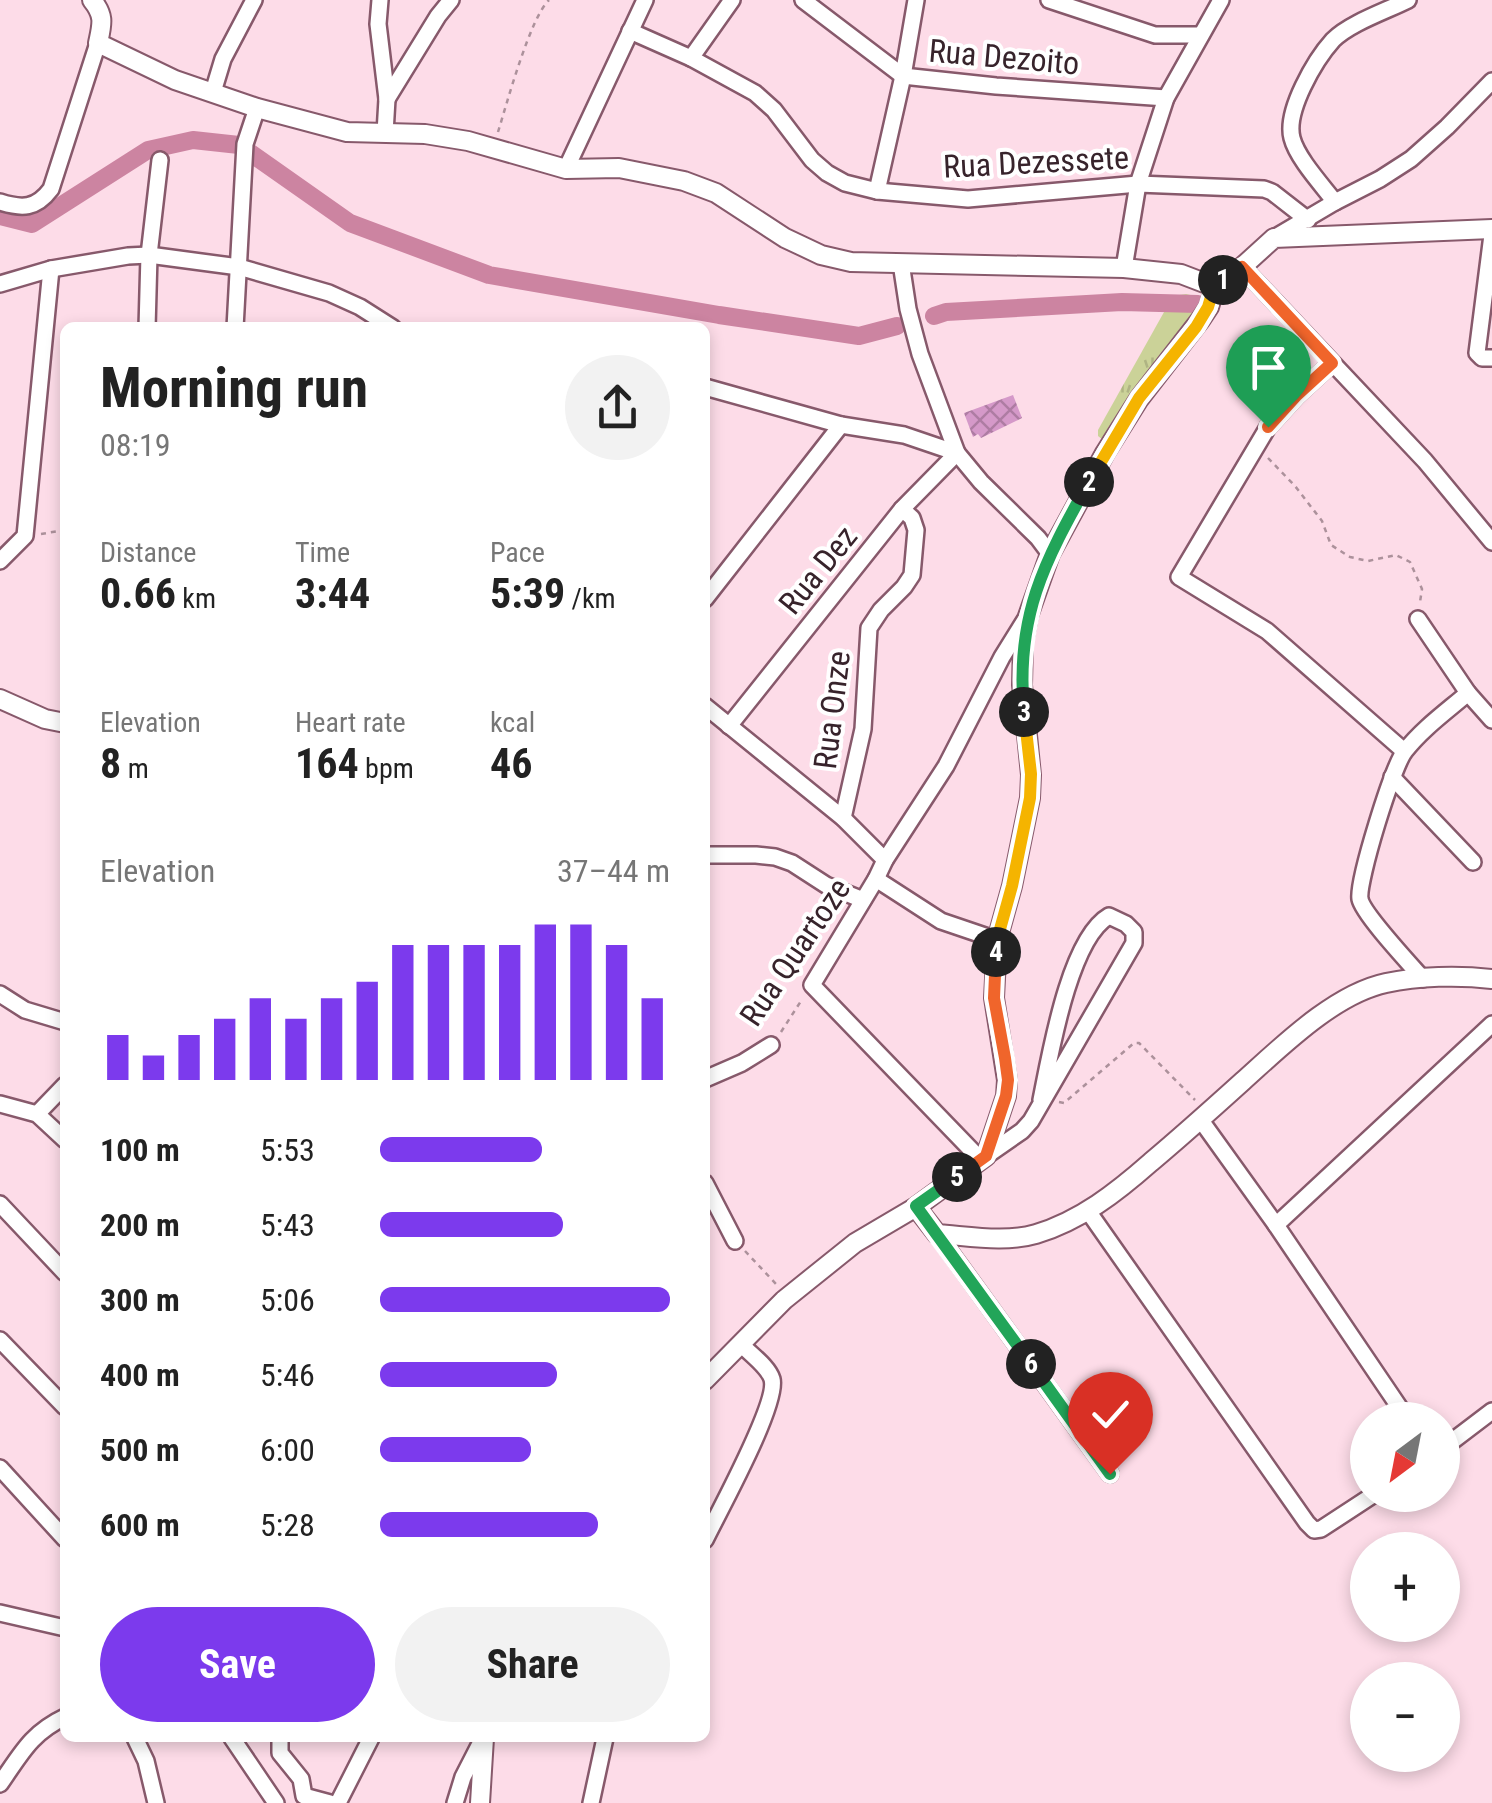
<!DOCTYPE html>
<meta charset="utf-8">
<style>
:root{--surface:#fff;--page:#f2f2f2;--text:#222;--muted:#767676;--accent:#7c3aed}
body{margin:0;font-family:"Roboto Condensed",sans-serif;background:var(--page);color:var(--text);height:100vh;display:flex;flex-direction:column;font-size:38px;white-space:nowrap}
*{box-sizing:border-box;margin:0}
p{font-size:32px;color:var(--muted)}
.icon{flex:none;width:55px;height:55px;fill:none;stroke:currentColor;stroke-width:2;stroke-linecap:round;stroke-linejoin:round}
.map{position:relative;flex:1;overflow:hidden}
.side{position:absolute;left:60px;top:322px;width:650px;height:1420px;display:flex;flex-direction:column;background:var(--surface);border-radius:15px;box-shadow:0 5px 15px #0003}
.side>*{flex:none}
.needle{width:65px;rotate:212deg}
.fabs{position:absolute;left:1350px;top:1402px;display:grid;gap:20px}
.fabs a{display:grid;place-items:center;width:110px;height:110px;border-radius:50%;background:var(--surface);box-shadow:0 5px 15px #0003;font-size:50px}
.pin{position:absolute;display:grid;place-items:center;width:85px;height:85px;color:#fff;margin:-102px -42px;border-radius:50% 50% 50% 0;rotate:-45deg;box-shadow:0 0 10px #0007}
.pin .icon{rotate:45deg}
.km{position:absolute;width:50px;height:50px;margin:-25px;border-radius:50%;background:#222;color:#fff;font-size:28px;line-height:50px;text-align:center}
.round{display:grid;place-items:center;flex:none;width:105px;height:105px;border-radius:52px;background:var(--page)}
.summary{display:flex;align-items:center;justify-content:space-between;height:170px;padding:0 40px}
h1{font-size:55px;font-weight:700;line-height:75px}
.figures{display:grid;grid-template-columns:repeat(3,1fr);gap:15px;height:170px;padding:10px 40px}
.figures div{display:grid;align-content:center}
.figures b{font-size:42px;font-weight:700}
.figures small{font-size:28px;font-weight:400}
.figures p{font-size:28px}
.chart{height:280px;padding:20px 40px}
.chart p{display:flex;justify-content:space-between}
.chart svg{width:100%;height:180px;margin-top:10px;stroke:var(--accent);stroke-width:6}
.primary-button{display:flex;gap:20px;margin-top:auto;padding:20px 40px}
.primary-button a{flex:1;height:115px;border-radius:60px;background:var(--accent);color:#fff;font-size:40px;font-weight:700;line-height:115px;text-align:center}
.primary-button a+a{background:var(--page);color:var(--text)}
ul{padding:0 40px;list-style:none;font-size:32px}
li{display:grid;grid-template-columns:160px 120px 1fr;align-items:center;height:75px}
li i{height:25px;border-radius:12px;background:var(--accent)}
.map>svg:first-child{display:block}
</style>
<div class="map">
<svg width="1492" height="1803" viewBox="0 0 1492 1803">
<defs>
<pattern id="grass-tufts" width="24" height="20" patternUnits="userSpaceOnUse" patternTransform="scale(2.5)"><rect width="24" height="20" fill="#cbd298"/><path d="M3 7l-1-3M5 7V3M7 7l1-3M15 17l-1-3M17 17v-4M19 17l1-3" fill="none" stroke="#afb483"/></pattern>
<pattern id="building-cross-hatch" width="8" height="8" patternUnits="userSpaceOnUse" patternTransform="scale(2.5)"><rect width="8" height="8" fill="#d599c9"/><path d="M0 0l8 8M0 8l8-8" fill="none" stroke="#ae7ca3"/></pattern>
</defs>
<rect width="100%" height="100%" fill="#fddce8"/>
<polygon fill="url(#grass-tufts)" points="1186,294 1195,296 1201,307 1103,440 1098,436 1098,430 1173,296"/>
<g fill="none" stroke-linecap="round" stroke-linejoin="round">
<g stroke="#cc84a1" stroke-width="18">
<polyline points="0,216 32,224 148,150 193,140 239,145 350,223 489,275 719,315 859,336 897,326"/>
<polyline points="934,316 946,312 1122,302 1198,304"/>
</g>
</g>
<polygon fill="url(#building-cross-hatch)" points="1013,395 1022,418 981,438 978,434 973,437 964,413"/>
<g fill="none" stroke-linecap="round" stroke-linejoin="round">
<g stroke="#87596b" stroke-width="20">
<g id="minor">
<polyline points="380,0 378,24 387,99 385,133"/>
<polyline points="803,0 903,76 996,86 1166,98"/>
<polyline points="1049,0 1155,35 1201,35"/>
<polyline points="630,31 691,58 755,93 774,110 812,160 827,173 845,183 877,191 968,199 1138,184 1264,189 1272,192 1308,220"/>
<polyline points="691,58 732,0"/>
<polyline points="213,92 223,59 254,0"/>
<polyline points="387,99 438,16 451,0"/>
<polyline points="566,169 645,0"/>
<polyline points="877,191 903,76 916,0"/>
<path d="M0,202C22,209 36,209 51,189L98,43"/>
<path d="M1335,202C1322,185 1297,158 1292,138C1285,111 1315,60 1333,40C1350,23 1386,11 1408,0"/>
<polyline points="1492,235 1477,353 1482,358 1492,358"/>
<polyline points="1274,238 1335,202 1380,179 1411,159 1447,127 1492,81"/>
<polyline points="1242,267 1425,461 1492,542"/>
<polyline points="1124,268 1138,184 1166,98 1221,0"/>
<polyline points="0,284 51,269 128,256 149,255 239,267 329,293 360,307 393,328"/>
<polyline points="147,328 149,255 160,160"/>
<polyline points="235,328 245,144 257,108"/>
<polyline points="1332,363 1297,395 1268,427 1179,577 1267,631 1404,751"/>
<polyline points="705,387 841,425 904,435 957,453 981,482 1038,538 1050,554"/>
<polyline points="0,561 25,536 51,269"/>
<polyline points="705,599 841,425"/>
<polyline points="1418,619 1468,693 1492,720"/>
<polyline points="705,706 843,818 885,860"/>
<polyline points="729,726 902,509 957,453 920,354 908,309 901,263"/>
<polyline points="1392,777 1473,862"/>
<polyline points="843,818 863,729 869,628 881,610 904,587 912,575 916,530 912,518 902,509"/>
<polyline points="705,855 756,855 775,857 792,863 826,885 863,900"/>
<polyline points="876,879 941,921 997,940"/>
<path d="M1423,979C1410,964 1363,914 1360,899C1357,882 1393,765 1405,751C1422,729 1447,711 1468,693"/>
<polyline points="0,994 25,1010 65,1022"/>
<polyline points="705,1079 742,1063 771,1045"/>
<polyline points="0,1104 37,1114 65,1140"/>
<polyline points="37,1114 65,1085"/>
<polyline points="1200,1119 1276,1225 1408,1420"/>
<path d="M986,1156L1022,1131L1031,1121L1134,943V932L1126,924L1109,916C1069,939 1050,1056 1041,1100"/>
<polyline points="981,1160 812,985 876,879 885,860 946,766 1002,657 1025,620"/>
<polyline points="705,1183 735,1241"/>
<polyline points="0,1204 65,1273"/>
<polyline points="1088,1211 1307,1523 1314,1530 1321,1529 1373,1495"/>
<polyline points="1276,1225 1492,1024"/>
<polyline points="937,1234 1110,1474"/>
<polyline points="0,1340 65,1407"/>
<polyline points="1442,1449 1492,1411"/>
<polyline points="0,1468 65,1539"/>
<path d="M705,1540C718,1513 779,1403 772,1379C768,1366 750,1354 741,1344"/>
<polyline points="0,1613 65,1628"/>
<polyline points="135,1738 146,1761 156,1803"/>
<polyline points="232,1738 276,1803"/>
<polyline points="280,1738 280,1753 301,1779 304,1796 330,1803"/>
<path d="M0,1784C21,1754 31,1733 65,1717"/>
<polyline points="338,1803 371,1738"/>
<polyline points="455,1803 463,1777 483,1738"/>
<polyline points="591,1803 605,1738"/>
</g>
</g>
<g stroke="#87596b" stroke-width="22">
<g id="tertiary">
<path d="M92,0C105,16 102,24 98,43L175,80L257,108L347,132L425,134L468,141L566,169L619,168L684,181L716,193L785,238L821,255L851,262L1124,268L1181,274L1215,287L1209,307L1201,319L1139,399L1105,453L1050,554L1028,616L1023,642L1022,685L1031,775L1030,798L1012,886L997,940L994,998L1007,1080L1006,1096L986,1156L916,1207L855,1243L784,1300L705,1380"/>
<polyline points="1215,287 1242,267 1274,238 1492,229"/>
<polyline points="0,699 45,719 65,723"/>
<path d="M916,1207L937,1234C968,1236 1006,1243 1036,1234C1080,1221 1117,1192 1151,1162C1182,1136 1212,1109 1243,1081C1281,1047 1334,994 1386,983C1418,976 1459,975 1492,979"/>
<polyline points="480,1803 484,1738"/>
</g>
</g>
<g stroke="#ac919b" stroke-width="2.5" stroke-dasharray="5 5" stroke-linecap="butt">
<path d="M498,132C507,103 530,18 549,0"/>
<polyline points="1268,458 1295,486 1322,521 1331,545 1350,557 1368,561 1396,555 1410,562 1422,589 1420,602"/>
<polyline points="41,534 65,530"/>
<polyline points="781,1032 801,1001"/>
<polyline points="1059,1102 1064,1103 1134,1043 1139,1043 1195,1100"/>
<polyline points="745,1251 777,1285"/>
</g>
<use href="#minor" stroke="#fff" stroke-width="15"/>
<use href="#tertiary" stroke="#fff" stroke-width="18"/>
</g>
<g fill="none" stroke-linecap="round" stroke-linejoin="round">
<g stroke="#fff" stroke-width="20">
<polyline id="split-1" points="1223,280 1242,267 1332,363 1297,395 1268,427"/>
</g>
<g stroke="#fff" stroke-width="20">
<polyline id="split-2" points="1089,482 1139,398 1196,327 1208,307 1214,287 1223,280"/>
</g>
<g stroke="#fff" stroke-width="20">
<path id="split-3" d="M1024,712C1015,617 1044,562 1089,482"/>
</g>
<g stroke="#fff" stroke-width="20">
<polyline id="split-4" points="996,952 997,940 1012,886 1030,798 1031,774 1024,712"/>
</g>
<g stroke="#fff" stroke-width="20">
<polyline id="split-5" points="957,1177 986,1156 1006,1096 1008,1080 1005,1058 994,998 996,952"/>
</g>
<g stroke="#fff" stroke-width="20">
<polyline id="split-6" points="957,1177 916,1206 1031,1364"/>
</g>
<g stroke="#fff" stroke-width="20">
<polyline id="split-7" points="1031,1364 1110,1474"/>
</g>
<use href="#split-1" stroke="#f0652b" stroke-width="12"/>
<use href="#split-2" stroke="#f5b400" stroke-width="12"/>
<use href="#split-3" stroke="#22a559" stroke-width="12"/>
<use href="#split-4" stroke="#f5b400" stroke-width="12"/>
<use href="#split-5" stroke="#f0652b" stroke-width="12"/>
<use href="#split-6" stroke="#22a559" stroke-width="12"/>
<use href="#split-7" stroke="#22a559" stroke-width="12"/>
</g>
<g text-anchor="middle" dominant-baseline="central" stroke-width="8" stroke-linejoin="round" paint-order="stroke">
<g font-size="32" fill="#37232b" stroke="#fff">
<text transform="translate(1004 57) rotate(5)">Rua Dezoito</text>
<text transform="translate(1036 162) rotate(-3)">Rua Dezessete</text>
<text transform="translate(818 570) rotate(-51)">Rua Dez</text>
<text transform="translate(832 710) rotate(-83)">Rua Onze</text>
<text transform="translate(795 952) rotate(-56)">Rua Quartoze</text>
</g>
</g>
</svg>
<div class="fabs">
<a><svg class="needle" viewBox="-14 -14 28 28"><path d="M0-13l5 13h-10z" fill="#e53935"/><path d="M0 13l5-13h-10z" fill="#767676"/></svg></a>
<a>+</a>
<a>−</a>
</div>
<div class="pin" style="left:1268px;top:427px;background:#1e9e55"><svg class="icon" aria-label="arrive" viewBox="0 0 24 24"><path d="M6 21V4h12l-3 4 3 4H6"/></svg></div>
<div class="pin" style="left:1110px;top:1474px;background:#d93025"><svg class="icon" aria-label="check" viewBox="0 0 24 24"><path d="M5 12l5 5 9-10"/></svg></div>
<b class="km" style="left:1223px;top:280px">1</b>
<b class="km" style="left:1089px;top:482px">2</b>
<b class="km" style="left:1024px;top:712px">3</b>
<b class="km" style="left:996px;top:952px">4</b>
<b class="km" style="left:957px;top:1177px">5</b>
<b class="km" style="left:1031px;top:1364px">6</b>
<section class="side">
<div class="summary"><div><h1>Morning run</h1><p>08:19</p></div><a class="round"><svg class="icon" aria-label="share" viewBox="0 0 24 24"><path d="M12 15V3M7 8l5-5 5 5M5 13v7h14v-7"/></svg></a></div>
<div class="figures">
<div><p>Distance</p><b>0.66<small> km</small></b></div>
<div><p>Time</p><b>3:44</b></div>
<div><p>Pace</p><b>5:39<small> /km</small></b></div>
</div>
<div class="figures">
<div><p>Elevation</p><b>8<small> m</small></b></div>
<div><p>Heart rate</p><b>164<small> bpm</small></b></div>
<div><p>kcal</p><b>46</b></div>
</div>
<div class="chart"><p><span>Elevation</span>37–44 m</p>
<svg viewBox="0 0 160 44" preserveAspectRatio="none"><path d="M5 44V33M15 44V38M25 44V33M35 44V29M45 44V24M55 44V29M65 44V24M75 44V20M85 44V11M95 44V11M105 44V11M115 44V11M125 44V6M135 44V6M145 44V11M155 44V24"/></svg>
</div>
<ul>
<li><b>100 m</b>5:53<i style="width:56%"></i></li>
<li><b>200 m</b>5:43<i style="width:63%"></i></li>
<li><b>300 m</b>5:06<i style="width:100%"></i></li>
<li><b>400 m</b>5:46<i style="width:61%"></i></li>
<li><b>500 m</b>6:00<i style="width:52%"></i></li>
<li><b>600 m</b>5:28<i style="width:75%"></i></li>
</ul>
<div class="primary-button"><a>Save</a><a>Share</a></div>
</section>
</div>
